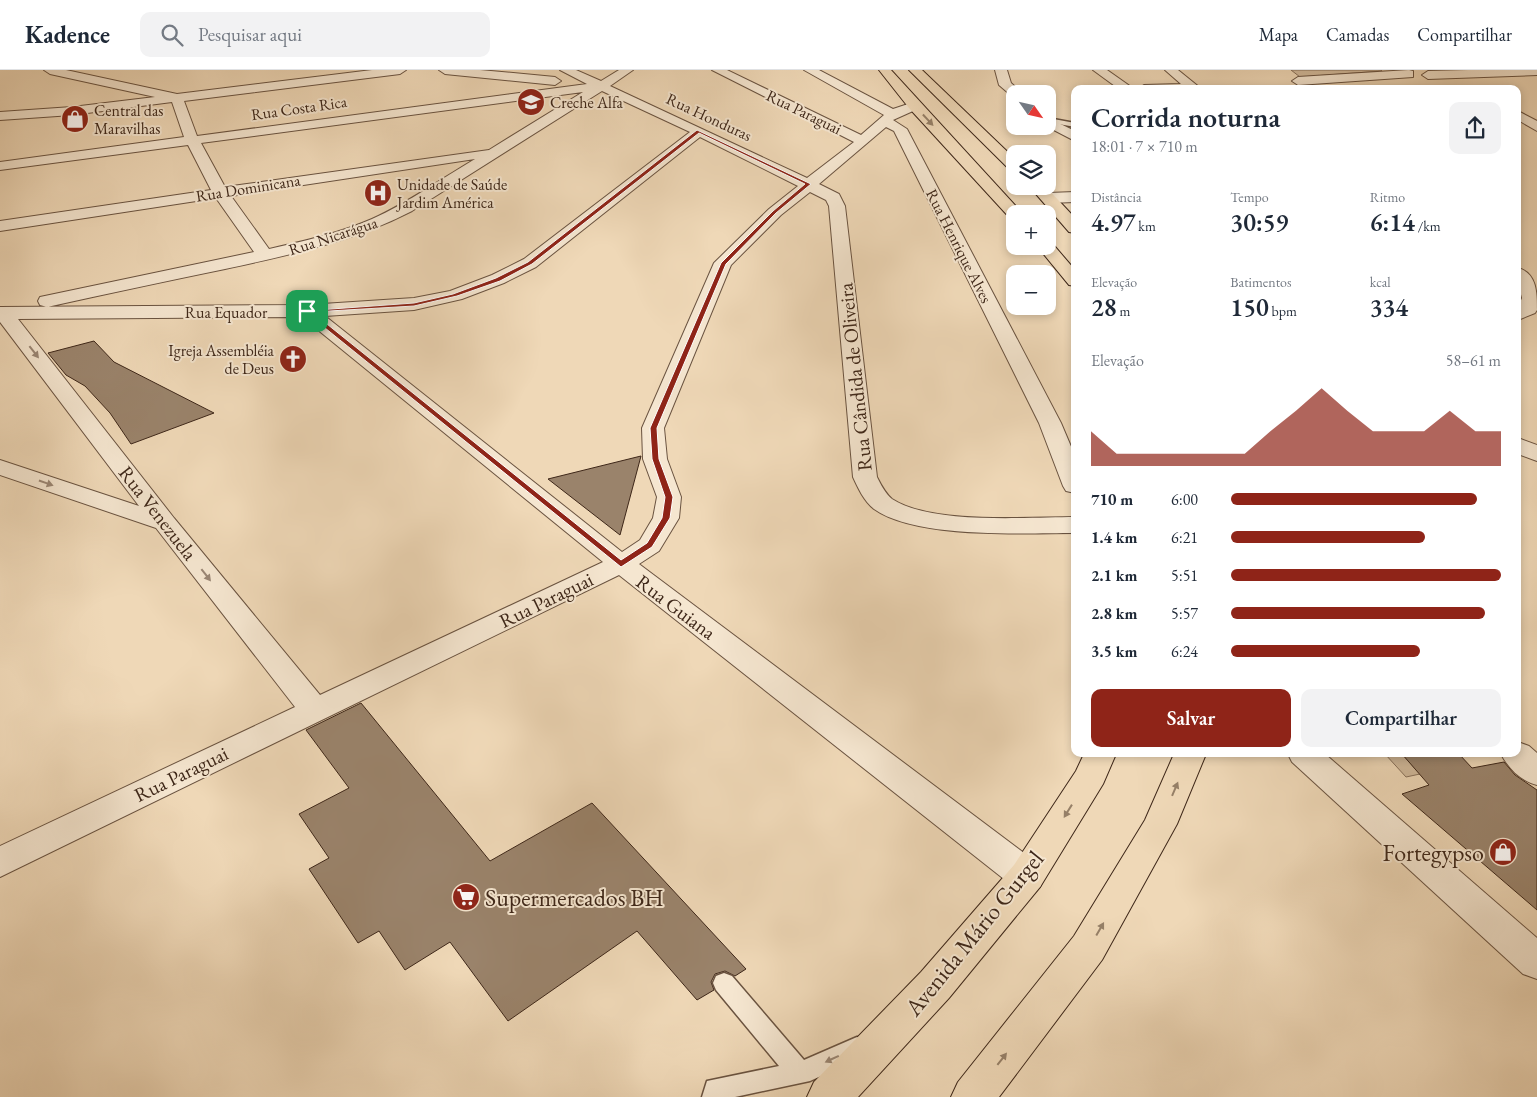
<!DOCTYPE html>
<html lang="pt">
<meta charset="utf-8">
<style>
:root{--surface:#fff;--page:#f2f2f3;--text:#1f2937;--muted:#747a83;--line:#e0e1e3;--accent:#8f2418}
body{margin:0;font-family:"EB Garamond",serif;background:var(--page);color:var(--text);height:100vh;display:flex;flex-direction:column;font-size:19px;white-space:nowrap}
*{box-sizing:border-box;margin:0}
p{font-size:16px;color:var(--muted)}
.icon{flex:none;width:28px;height:28px;fill:none;stroke:currentColor;stroke-width:2;stroke-linecap:round;stroke-linejoin:round}
.map{position:relative;flex:1;overflow:hidden}
.panel{position:absolute;left:1071px;top:15px;width:450px;height:672px;display:flex;flex-direction:column;background:var(--surface);border-radius:10px;box-shadow:0 2px 8px #0003}
.panel>*{flex:none}
.needle{width:32px;rotate:124deg}
.tools{position:absolute;left:1006px;top:15px;display:grid;gap:10px}
.tools a{display:grid;place-items:center;width:50px;height:50px;border-radius:10px;background:var(--surface);box-shadow:0 2px 8px #0003;font-size:25px}
.pin{position:absolute;display:grid;place-items:center;width:42px;height:42px;color:#fff;margin:-21px;border-radius:10px;box-shadow:0 2px 8px #0006}
.round{display:grid;place-items:center;flex:none;width:52px;height:52px;border-radius:10px;background:var(--page)}
.head{display:flex;align-items:center;justify-content:space-between;height:85px;padding:0 20px}
h1{font-size:28px;font-weight:600;line-height:38px}
.stats{display:grid;grid-template-columns:repeat(3,1fr);gap:8px;height:85px;padding:5px 20px}
.stats div{display:grid;align-content:center}
.stats b{font-size:25px;font-weight:600}
.stats small{font-size:14px;font-weight:400}
.stats p{font-size:14px}
.chart{height:140px;padding:10px 20px}
.chart p{display:flex;justify-content:space-between}
.chart svg{width:100%;height:90px;margin-top:5px;fill:var(--accent);opacity:.7}
.action{display:flex;gap:10px;margin-top:auto;padding:10px 20px}
.action a{flex:1;height:58px;border-radius:10px;background:var(--accent);color:#fff;font-size:20px;font-weight:600;line-height:58px;text-align:center}
.action a+a{background:var(--page);color:var(--text)}
ul{padding:0 20px;list-style:none;font-size:16px}
li{display:grid;grid-template-columns:80px 60px 1fr;align-items:center;height:38px}
li i{height:12px;border-radius:6px;background:var(--accent)}
header{display:flex;align-items:center;gap:30px;box-sizing:border-box;height:70px;padding:0 25px;background:var(--surface);border-bottom:1px solid var(--line)}
header strong{font-size:24px}
nav{display:flex;gap:28px;margin-inline-start:auto;font-size:18px}
.search{width:350px;height:45px;background:var(--page);display:flex;align-items:center;gap:12px;box-sizing:border-box;padding:0 18px;border-radius:10px;color:var(--muted);font-size:19px}
.map>svg:first-child{display:block}
</style>
<header>
<strong>Kadence</strong>
<div class="search"><svg class="icon" aria-label="search" viewBox="0 0 24 24"><circle cx="10" cy="10" r="6"/><path d="M15 15l6 6"/></svg>Pesquisar aqui</div>
<nav><a>Mapa</a><a>Camadas</a><a>Compartilhar</a></nav>
</header>
<div class="map">
<svg width="1537" height="1027" viewBox="0 0 1537 1027">
<rect width="100%" height="100%" fill="#efd8b7"/>
<filter id="stains"><feTurbulence type="fractalNoise" baseFrequency=".004" numOctaves="4"/><feColorMatrix values="0 0 0 0 .2 0 0 0 0 .09 0 0 0 0 .02 0 0 0 .5 -.17"/></filter>
<radialGradient id="worn" r=".72"><stop offset=".6" stop-color="#630" stop-opacity="0"/><stop offset="1" stop-color="#630" stop-opacity=".3"/></radialGradient>
<g fill="#d1ba9c" stroke="#88705a">
<polygon points="1291,0 1381,0 1382,1 1300,7"/>
<polygon points="1385,684 1402,684 1420,704 1406,707"/>
</g>
<g fill="#9a836b" stroke="#3e2719">
<polygon points="94,271 114,292 214,343 131,374 110,343 85,316 66,305 48,283"/>
<polygon points="641,386 620,465 548,409"/>
<polygon points="361,633 490,791 592,733 746,899 735,906 725,901 715,904 711,912 714,920 697,930 637,861 508,951 450,872 405,900 379,861 358,873 309,799 329,788 299,744 349,718 306,660"/>
<polygon points="1402,684 1459,684 1472,698 1504,692 1515,705 1537,720 1537,840 1402,724 1429,715"/>
</g>
<g fill="none" stroke-linecap="round" stroke-linejoin="round">
<g stroke="#6a5340" stroke-width="3">
<g id="service">
<polygon points="1048,48 1075,53 1075,57 1048,52"/>
<polygon points="724,903 732,906 804,990 857,967 865,970 868,978 865,986 810,1011 735,1027 702,1027 707,1011 779,996 716,920 713,913 716,906"/>
</g>
</g>
<g stroke="#6a5340" stroke-width="2">
<g id="minor">
<path d="M44,0H66L177,24L372,0H406L400,4L184,31L197,66L587,14L560,0H576L601,11L619,0H633L610,16L807,108L854,72L712,0H727L861,65L884,45L804,0H819L893,39L908,34L913,35L914,38L913,41L893,50L907,59L1061,353L1075,386V423L1066,421L1063,416L1039,353L894,61L886,57L819,114L839,124L845,136L877,407C881,415 885,423 892,429C932,455 1027,447 1075,447V463C1023,463 916,469 874,439C864,431 858,418 853,407L829,136L826,130L810,122L781,145L731,195L664,358L667,389L681,427L679,448L659,481L639,494L1040,795L1045,806L1040,817L1027,821L1014,817L619,505L0,807V776L295,637L156,458L0,405V390L139,436L0,252V237L307,235L414,228L450,221L492,205L524,189L690,62L602,21L412,141C352,172 289,185 225,199C166,211 106,224 47,237L40,235L38,231L40,227L254,182L216,128L0,161V151L211,120L188,75L0,100V92L184,67L172,32L72,45L0,50V42L72,37L155,27L50,4ZM583,22L489,80L225,117L201,73ZM700,67L798,116L769,139L714,193L642,358L643,389L657,427L653,448L640,470L622,482L325,246L414,240L462,229L504,213L536,197ZM475,89C441,109 408,133 372,149C340,163 304,171 269,179L231,126ZM302,247L603,492L320,625L174,448L18,249Z"/>
<polygon points="439,0 480,0 555,7 561,11 555,15 445,4"/>
<polygon points="995,0 1007,0 1011,13 1023,24 1015,24 1015,27 1013,27 999,15"/>
<polygon points="1093,0 1107,0 1134,19 1119,19"/>
<polygon points="1165,0 1178,0 1199,17 1138,19 1144,15 1181,14"/>
<polygon points="1409,0 1413,1 1413,7 1298,15 1292,11 1298,7"/>
<polygon points="1468,0 1537,0 1537,5 1428,9 1422,5 1428,1"/>
<polygon points="1518,41 1537,51 1537,61 1518,50"/>
<polygon points="1048,48 1075,61 1075,71 1046,56"/>
<polygon points="1075,122 1075,132 1048,133 1040,128 1048,123"/>
<path d="M1518,198C1537,203 1537,223 1537,240L1535,243L1518,250V237L1522,228L1518,213Z"/>
<polygon points="1518,368 1537,375 1537,391 1518,384"/>
<path d="M1518,672L1529,676L1537,683V715C1521,711 1509,699 1501,684H1518Z"/>
<polygon points="1288,684 1325,684 1537,868 1537,909 1523,904 1292,692"/>
</g>
</g>
<g stroke="#3e2719" stroke-width="2">
<g id="primary">
<polygon points="879,0 891,0 1023,144 1015,144 1015,149 1009,147 909,38"/>
<polygon points="909,0 922,0 1015,89 1015,101 1010,100"/>
<polygon points="1029,116 1045,116 1075,148 1075,163 1069,162"/>
<polygon points="1048,171 1051,172 1075,200 1075,216 1069,215 1037,176 1048,176"/>
<polygon points="1084,684 1116,684 1103,714 1040,817 949,928 858,1027 807,1027 814,1012 921,902 1014,795 1076,701"/>
<polygon points="1174,684 1206,684 1177,754 1102,890 999,1027 951,1027 958,1012 1074,866 1145,750"/>
</g>
</g>
<use href="#service" fill="#f5e6d0" fill-rule="evenodd"/>
<use href="#minor" fill="#f5e6d0" fill-rule="evenodd"/>
<use href="#primary" fill="#efd8b7" fill-rule="evenodd"/>
</g>
<defs><path id="oneway-solid" d="M-6-.8H1V-3.2L6.5 0L1 3.2V.8H-6Z" transform="scale(1.25)"/></defs>
<g fill="#968068">
<use href="#oneway-solid" transform="translate(928 50) rotate(47)"/>
<use href="#oneway-solid" transform="translate(1175 719) rotate(-67)"/>
<use href="#oneway-solid" transform="translate(1068 741) rotate(122)"/>
<use href="#oneway-solid" transform="translate(1100 859) rotate(-60)"/>
<use href="#oneway-solid" transform="translate(1002 989) rotate(-52)"/>
</g>
<g fill="#9a8674">
<use href="#oneway-solid" transform="translate(34 282) rotate(52)"/>
<use href="#oneway-solid" transform="translate(46 413) rotate(19)"/>
<use href="#oneway-solid" transform="translate(206 505) rotate(52)"/>
<use href="#oneway-solid" transform="translate(832 989) rotate(155)"/>
</g>
<path fill="#8f2418" stroke="#fff" fill-rule="evenodd" d="M697,60L811,114L776,143L726,194L657,358L659,389L673,427L670,448L652,477L621,497L304,241L414,233L453,224L496,208L528,192ZM699,63L805,114L773,141L721,193L650,358L652,389L665,427L662,448L647,473L621,490L312,242L414,236L457,226L500,211L532,194Z"/>
<defs>
<g id="school-disc" transform="scale(1.4375)"><circle r="9.5" fill="#8f2418" stroke="#f5e6d0"/><path d="M0-5L7-2L0 1L-7-2ZM-4 1L0 2.5L4 1V4Q0 6-4 4Z" fill="#fff"/></g>
<g id="shop-disc" transform="scale(1.4375)"><circle r="9.5" fill="#8f2418" stroke="#f5e6d0"/><path d="M-5-2.5h2.3a2.7 3.5 0 0 1 5.4 0H5L5.5 6h-11ZM-1.5-2.5h3a1.5 2.3 0 0 0-3 0Z" fill="#fff"/></g>
<g id="hospital-disc" transform="scale(1.4375)"><circle r="9.5" fill="#8f2418" stroke="#f5e6d0"/><path d="M-5-5h3v3.5h4V-5h3V5h-3V1.5h-4V5h-3Z" fill="#fff"/></g>
<g id="church-disc" transform="scale(1.4375)"><circle r="9.5" fill="#8f2418" stroke="#f5e6d0"/><path d="M-1.2-6h2.4v3.5h3.3v2.4h-3.3V6h-2.4V-.1h-3.3v-2.4h3.3Z" fill="#fff"/></g>
<g id="supermarket-disc" transform="scale(1.4375)"><circle r="9.5" fill="#8f2418" stroke="#f5e6d0"/><path d="M-6-5.5h2.5l.6 2H6L4.5 2H-2.5L-4.4-4H-6ZM-1.5 3.2a1.3 1.3 0 1 0 .1 0ZM3 3.2a1.3 1.3 0 1 0 .1 0Z" fill="#fff"/></g>
</defs>
<g fill-rule="evenodd">
<use href="#school-disc" x="531" y="32"/>
<use href="#shop-disc" x="75" y="49"/>
<use href="#hospital-disc" x="378" y="123"/>
<use href="#church-disc" x="293" y="289"/>
<use href="#shop-disc" x="1503" y="782"/>
<use href="#supermarket-disc" x="466" y="827"/>
</g>
<g text-anchor="middle" dominant-baseline="central" stroke-width="4" stroke-linejoin="round" paint-order="stroke">
<g font-size="16" fill="#3e2719" stroke="#f5e6d0" text-anchor="start">
<text x="550" y="32">Creche Alfa</text>
<text x="94" y="40">Central das<tspan x="94" dy="18">Maravilhas</tspan></text>
<text x="397" y="114">Unidade de Saúde<tspan x="397" dy="18">Jardim América</tspan></text>
<text x="274" y="280" text-anchor="end">Igreja Assembléia<tspan x="274" dy="18">de Deus</tspan></text>
</g>
<g font-size="16" fill="#3e2719" stroke="#f5e6d0">
<text transform="translate(299 38) rotate(-8)">Rua Costa Rica</text>
<text transform="translate(804 42) rotate(26)">Rua Paraguai</text>
<text transform="translate(709 47) rotate(25)">Rua Honduras</text>
<text transform="translate(248 118) rotate(-9)">Rua Dominicana</text>
<text transform="translate(333 166) rotate(-18)">Rua Nicarágua</text>
<text transform="translate(959 176) rotate(63)">Rua Henrique Alves</text>
<text x="226" y="242">Rua Equador</text>
</g>
<g font-size="20" fill="#3e2719" stroke="#f5e6d0">
<text transform="translate(855 307) rotate(-96)">Rua Cândida de Oliveira</text>
<text transform="translate(158 443) rotate(52)">Rua Venezuela</text>
<text transform="translate(546 530) rotate(-26)">Rua Paraguai</text>
<text transform="translate(676 537) rotate(37)">Rua Guiana</text>
<text transform="translate(181 704) rotate(-26)">Rua Paraguai</text>
</g>
<g font-size="24" fill="#3e2719" stroke="#f5e6d0" text-anchor="end">
<text x="1484" y="782">Fortegypso</text>
<text x="485" y="827" text-anchor="start">Supermercados BH</text>
</g>
<g font-size="24" fill="#3e2719" stroke="#f5e6d0">
<text transform="translate(974 863) rotate(-51)">Avenida Mário Gurgel</text>
</g>
</g>
<rect width="100%" height="100%" filter="url(#stains)"/>
<rect width="100%" height="100%" fill="url(#worn)"/>
</svg>
<div class="tools">
<a><svg class="needle" viewBox="-14 -14 28 28"><path d="M0-13l5 13h-10z" fill="#e53935"/><path d="M0 13l5-13h-10z" fill="#747a83"/></svg></a>
<a><svg class="icon" aria-label="layers" viewBox="0 0 24 24"><path d="M12 4l9 5-9 5-9-5zM3 14l9 5 9-5"/></svg></a>
<a>+</a>
<a>−</a>
</div>
<div class="pin" style="left:307px;top:241px;background:#1e9e55"><svg class="icon" aria-label="arrive" viewBox="0 0 24 24"><path d="M6 21V4h12l-3 4 3 4H6"/></svg></div>
<section class="panel">
<div class="head"><div><h1>Corrida noturna</h1><p>18:01 · 7 × 710 m</p></div><a class="round"><svg class="icon" aria-label="share" viewBox="0 0 24 24"><path d="M12 15V3M7 8l5-5 5 5M5 13v7h14v-7"/></svg></a></div>
<div class="stats">
<div><p>Distância</p><b>4.97<small> km</small></b></div>
<div><p>Tempo</p><b>30:59</b></div>
<div><p>Ritmo</p><b>6:14<small> /km</small></b></div>
</div>
<div class="stats">
<div><p>Elevação</p><b>28<small> m</small></b></div>
<div><p>Batimentos</p><b>150<small> bpm</small></b></div>
<div><p>kcal</p><b>334</b></div>
</div>
<div class="chart"><p><span>Elevação</span>58–61 m</p>
<svg viewBox="0 0 160 44" preserveAspectRatio="none"><path d="M0 44V27L10 38L20 38L30 38L40 38L50 38L60 38L70 27L80 17L90 6L100 17L110 27L120 27L130 27L140 17L150 27L160 27V44z"/></svg>
</div>
<ul>
<li><b>710 m</b>6:00<i style="width:91%"></i></li>
<li><b>1.4 km</b>6:21<i style="width:72%"></i></li>
<li><b>2.1 km</b>5:51<i style="width:100%"></i></li>
<li><b>2.8 km</b>5:57<i style="width:94%"></i></li>
<li><b>3.5 km</b>6:24<i style="width:70%"></i></li>
</ul>
<div class="action"><a>Salvar</a><a>Compartilhar</a></div>
</section>
</div>
